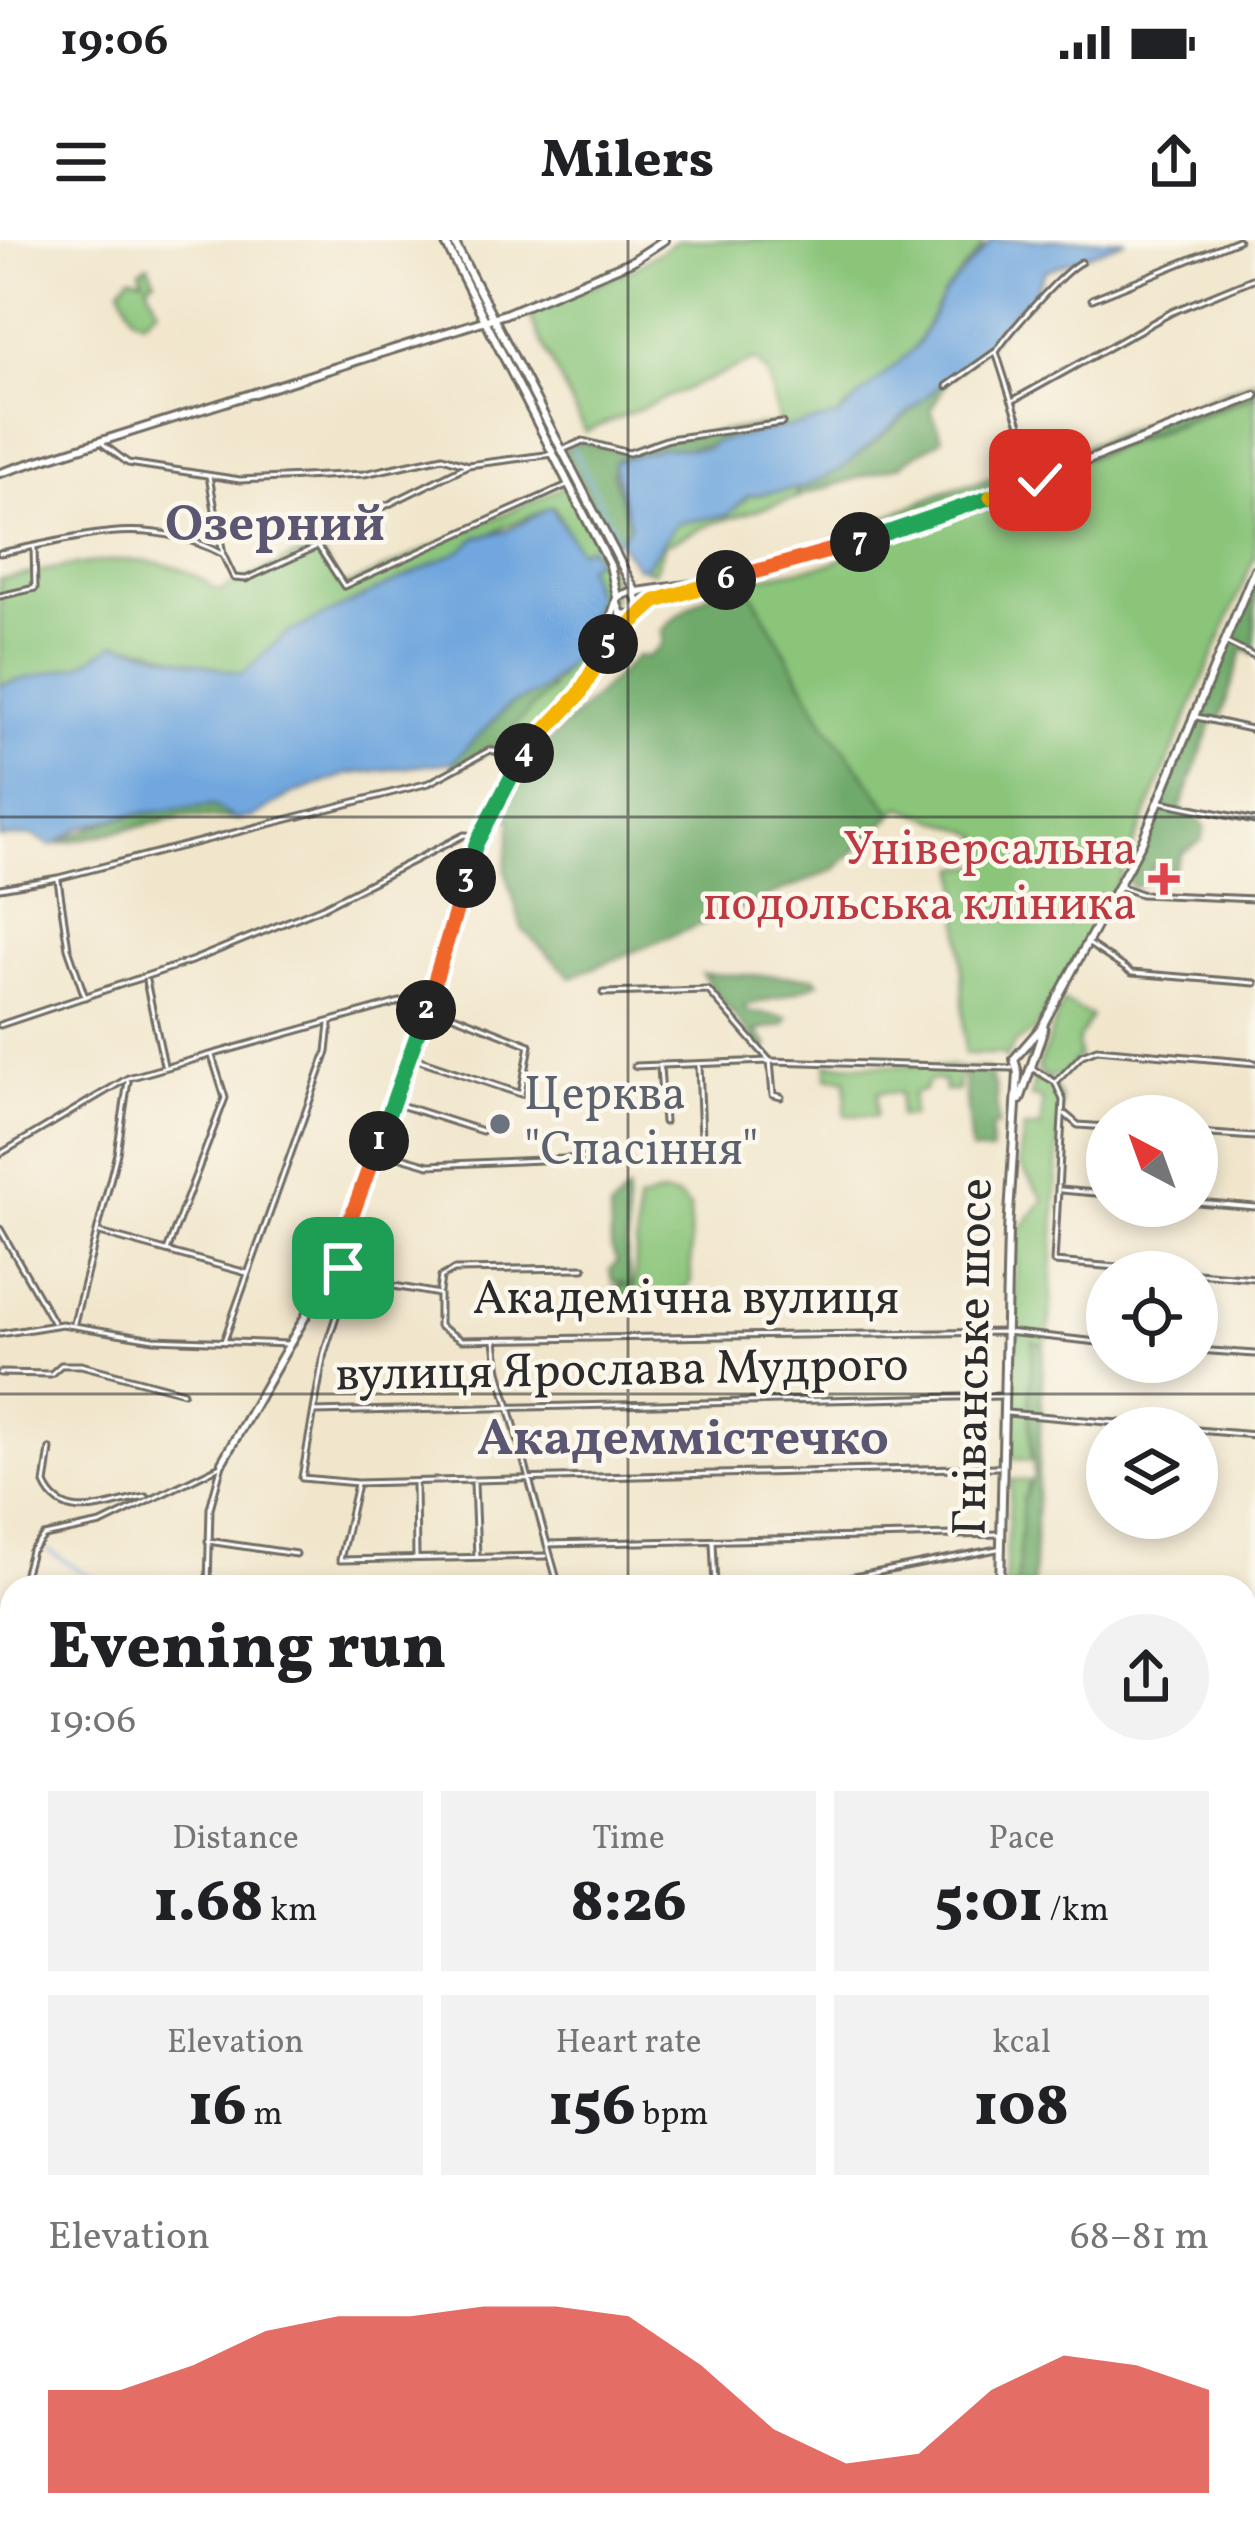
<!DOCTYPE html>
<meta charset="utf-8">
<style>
:root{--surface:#fff;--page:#f2f2f2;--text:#202124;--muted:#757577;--accent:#d93025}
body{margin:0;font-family:Vollkorn,serif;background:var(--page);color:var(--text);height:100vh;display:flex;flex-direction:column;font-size:45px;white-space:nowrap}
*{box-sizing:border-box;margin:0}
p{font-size:39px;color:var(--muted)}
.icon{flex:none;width:66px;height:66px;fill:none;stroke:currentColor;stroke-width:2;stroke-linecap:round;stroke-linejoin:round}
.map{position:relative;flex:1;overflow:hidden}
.side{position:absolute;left:0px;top:1335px;width:1257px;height:972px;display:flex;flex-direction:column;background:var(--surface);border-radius:36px 36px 0 0;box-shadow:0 6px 18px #0003}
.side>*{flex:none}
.needle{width:78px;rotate:319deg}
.buttons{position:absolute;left:1086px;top:855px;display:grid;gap:24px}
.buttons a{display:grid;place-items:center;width:132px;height:132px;border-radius:50%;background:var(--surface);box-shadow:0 6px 18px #0003;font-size:60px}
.pin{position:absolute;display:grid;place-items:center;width:102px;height:102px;color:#fff;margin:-51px;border-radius:24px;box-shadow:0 6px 18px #0006}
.km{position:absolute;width:60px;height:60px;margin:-30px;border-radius:50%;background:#222;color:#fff;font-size:33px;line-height:60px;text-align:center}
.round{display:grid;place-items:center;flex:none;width:126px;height:126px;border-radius:63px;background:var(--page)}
.overview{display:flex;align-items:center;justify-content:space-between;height:204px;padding:0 48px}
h1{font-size:66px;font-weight:800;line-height:90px}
.metrics{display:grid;grid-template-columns:repeat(3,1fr);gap:18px;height:204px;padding:12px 48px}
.metrics div{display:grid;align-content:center;border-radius:0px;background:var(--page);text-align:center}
.metrics b{font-size:60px;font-weight:800}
.metrics small{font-size:33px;font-weight:400}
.metrics p{font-size:33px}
.chart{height:336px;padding:24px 48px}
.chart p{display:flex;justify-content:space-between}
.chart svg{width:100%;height:216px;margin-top:12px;fill:var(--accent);opacity:.7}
.status{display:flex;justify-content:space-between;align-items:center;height:84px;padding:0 60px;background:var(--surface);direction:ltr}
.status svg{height:33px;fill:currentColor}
header{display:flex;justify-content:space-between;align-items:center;height:156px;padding:0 48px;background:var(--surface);font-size:54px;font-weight:800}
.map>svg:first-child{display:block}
</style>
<div class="status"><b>19:06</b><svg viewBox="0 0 49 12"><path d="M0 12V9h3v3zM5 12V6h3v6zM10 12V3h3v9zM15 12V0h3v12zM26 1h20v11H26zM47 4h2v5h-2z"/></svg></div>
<header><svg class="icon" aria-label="menu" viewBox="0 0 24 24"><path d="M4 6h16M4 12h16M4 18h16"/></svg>Milers<svg class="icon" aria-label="share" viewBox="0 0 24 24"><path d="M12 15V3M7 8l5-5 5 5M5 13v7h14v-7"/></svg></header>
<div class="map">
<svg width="1255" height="2307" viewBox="0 0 1255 2307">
<rect width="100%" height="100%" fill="#fbf7ec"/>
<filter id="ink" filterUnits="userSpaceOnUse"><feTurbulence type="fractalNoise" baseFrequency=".00833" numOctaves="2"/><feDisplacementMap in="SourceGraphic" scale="24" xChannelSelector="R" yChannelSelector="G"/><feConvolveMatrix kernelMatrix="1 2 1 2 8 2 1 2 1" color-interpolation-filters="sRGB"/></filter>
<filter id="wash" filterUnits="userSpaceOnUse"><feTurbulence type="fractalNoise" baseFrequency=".004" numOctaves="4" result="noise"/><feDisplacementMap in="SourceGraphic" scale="48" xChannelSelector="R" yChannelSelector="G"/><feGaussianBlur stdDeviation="2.7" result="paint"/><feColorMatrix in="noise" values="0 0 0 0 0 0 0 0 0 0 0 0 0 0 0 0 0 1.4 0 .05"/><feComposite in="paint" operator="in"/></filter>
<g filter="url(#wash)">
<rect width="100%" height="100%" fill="#f1e6cc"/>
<g fill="#8ac57a" stroke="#5a7852" stroke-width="3">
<polygon points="678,0 979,0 983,6 944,54 912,112 834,179 780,190 768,134 755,120 585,192 528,73 636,27"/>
<polygon points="148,25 155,39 147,44 158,68 143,81 133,76 120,48 130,36 144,39 140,30"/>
<polygon points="1255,156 1255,316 1119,639 1034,791 1015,803 1006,819 1003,814 965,814 958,627 982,626 980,595 900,567 894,574 826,485 745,340 833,323 903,287"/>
<path d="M565,246C580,274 605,308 611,339C622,397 551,478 514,516L490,510C533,466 616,394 586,325L596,320L579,312L554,267C534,273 476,299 462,310L286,394L242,434C201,438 163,402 124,406C105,407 97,416 82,425C59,438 26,441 0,445V339C71,327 158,298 218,351L318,306L339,343L348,345Z"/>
<path d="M796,249L800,257L711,284L665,305L654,332L644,329L677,283C702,276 731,279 748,256Z"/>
<polygon points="1063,761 1091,776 1078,801 1079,816 1063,835 1047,837 1038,829"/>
<polygon points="827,824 959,827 958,851 945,851 944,841 929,840 924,850 913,854 912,876 899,876 900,853 878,852 876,876 845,875 846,839 827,838"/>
<polygon points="1035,834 1054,845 1061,859 1049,1094 1044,1105 1033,1102 1031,1221 1011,1218 1017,993 1044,960 1019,924 1024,888 1041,888 1042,859 1031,857"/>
<polygon points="662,954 679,957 690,968 691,1042 675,1059 651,1058 640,1051 634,1058 638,962"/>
<polygon points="1011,1240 1032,1241 1027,1247 1017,1347 1005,1347"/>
</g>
<g fill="#6faa6a" stroke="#4d6a4a" stroke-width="3">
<path d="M942,137L946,143L931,169L942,198C934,207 917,210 902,225L797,256L796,249C840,237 914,173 942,137Z"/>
<path d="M1255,140V152C1083,219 912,288 733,335L732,327L829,302L943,252L1033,226Z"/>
<polygon points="782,183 772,195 617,219 612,232 631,290 618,301 610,298 564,209 583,201 629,213 669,199"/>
<path d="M745,340L826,485L894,574L834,630L571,737L522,689L505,629L512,580L498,574L516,533L637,416L648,417L663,403L662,390C686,366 712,349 745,340Z"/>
<polygon points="1255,342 1255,414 1243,409 1220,481 1213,480 1179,572 1196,577 1205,587 1201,601 1182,613 1172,632 1155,624 1142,645 1132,648 1129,643"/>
<polygon points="547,446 551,449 490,510 457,528 452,522 515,460"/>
<path d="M212,565L235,579L184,577L58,604C108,575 154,569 212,565Z"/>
<path d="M702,734L815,737L819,742C795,754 772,759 744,766L747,771L788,778L784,785L756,791L768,806L763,812Z"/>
<polygon points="963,828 988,829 996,850 998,886 991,887 991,912 971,911"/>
<polygon points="627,952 627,1020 634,1058 614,1058 613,1047 628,1045 612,1040 610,1030 617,1022 611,1008 610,970"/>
<polygon points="1033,1101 1044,1105 1033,1347 1017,1347 1023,1259 1034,1236 1029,1167"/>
</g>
<g fill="#71a7de" stroke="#4e6984" stroke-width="3">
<polygon points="992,0 1126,0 1045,31 1029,63 1018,66 986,106 841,229 804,247 747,256 728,275 677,283 644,328 637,327 618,301 630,285 613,222 661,208 707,209 714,202 837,177 917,106 944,54"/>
<polygon points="551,267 579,311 589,306 596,319 586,326 596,359 573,418 541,451 509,465 452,522 348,534 289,555 254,577 235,579 212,565 129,575 81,587 52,606 32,595 0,598 0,445 81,425 116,403 242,434 286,394 462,310 477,297 507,291"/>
</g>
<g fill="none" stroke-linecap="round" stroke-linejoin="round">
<g stroke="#71a7de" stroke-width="3">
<polyline points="573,208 619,300"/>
<polyline points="49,1311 107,1347"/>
</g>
</g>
</g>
<g filter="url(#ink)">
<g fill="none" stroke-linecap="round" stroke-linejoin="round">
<g stroke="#706c63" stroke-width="9">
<g id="minor">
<polyline points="1092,59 1238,0"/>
<polyline points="947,146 995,112"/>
<path d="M1011,159L996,112C1008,93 1064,30 1081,22"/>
<polyline points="103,204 128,223 240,240 364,234 443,217 468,225 553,214"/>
<polyline points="562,210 583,201 629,213 669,199 782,183"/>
<polyline points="1038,235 1012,161 1172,72 1255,38"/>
<polyline points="209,236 223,315 234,338 246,339 318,306 344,346 567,245"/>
<polyline points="379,269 466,226"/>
<path d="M0,313C82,298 143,273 222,314"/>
<polyline points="0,356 35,348 34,308"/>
<polyline points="1227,403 1255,417"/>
<polyline points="1197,477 1255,490"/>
<polyline points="1162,562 1255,581"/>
<polyline points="58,640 68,708 85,757"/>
<polyline points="1121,647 1141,654 1255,659"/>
<polyline points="0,648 58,638 429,543 490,510 517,518"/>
<polyline points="1089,704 1132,733 1255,743"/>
<polyline points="146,741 164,825"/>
<polyline points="603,753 708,750 770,821 773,855 781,857"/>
<polyline points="0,785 194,720 323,667 464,595 479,596"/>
<polyline points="411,817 521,854 530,805 428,765"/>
<polyline points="699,825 702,897"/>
<polyline points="635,826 770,821 1012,828"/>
<polyline points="660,827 664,882"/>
<polyline points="1033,829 1055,842 1063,860 1054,1022 1180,1032"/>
<polyline points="1057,841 1082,815 1097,809 1255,823"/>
<polyline points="394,863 482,891"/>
<polyline points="1065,874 1078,885 1107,887"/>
<polyline points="1197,893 1255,897"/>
<polyline points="377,910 429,925 587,918"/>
<polyline points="0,914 128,838 428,754"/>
<polyline points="1061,950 1107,954"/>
<polyline points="1197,962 1255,967"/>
<polyline points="0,989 53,1082"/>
<polyline points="100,993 247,1033"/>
<polyline points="167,1011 225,858 212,816"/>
<polyline points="337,1023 366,1041 439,1054 439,1086 461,1100 1006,1092 1107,1103"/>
<polyline points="1197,1033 1255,1038"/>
<polyline points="330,1038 344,1052 324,1113 302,1238 357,1243 998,1227"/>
<polyline points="439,1051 441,1037 454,1030 584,1028"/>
<polyline points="74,1083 117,913 128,841"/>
<polyline points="0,1094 62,1084 154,1099 289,1104"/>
<polyline points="224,1101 327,812 330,784"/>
<polyline points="495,1101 499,1131 557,1340 613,1347"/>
<polyline points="1197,1110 1255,1114"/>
<polyline points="0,1133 51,1134 61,1125 81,1125 183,1152"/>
<polyline points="314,1172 1000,1156"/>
<polyline points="1007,1173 1173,1188"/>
<polyline points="1197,1190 1255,1195"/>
<path d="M50,1209L45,1244C64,1288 114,1261 146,1257"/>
<polyline points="415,1243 416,1317"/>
<polyline points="474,1243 477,1317"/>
<polyline points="357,1244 340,1320 546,1316"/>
<polyline points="208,1301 296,1314"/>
<polyline points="713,1301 715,1347"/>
<polyline points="547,1304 1002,1294"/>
<polyline points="21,1347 31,1311 44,1296 101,1284 220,1226"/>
<polyline points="208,1347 210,1268 222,1224"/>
<polyline points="803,1347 1002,1308"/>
<polyline points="2,1418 12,1378"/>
<polyline points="0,1513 12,1522"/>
<polyline points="0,1565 12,1562"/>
<polyline points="0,1686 8,1645"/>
<polyline points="0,1927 12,2106"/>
<polyline points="0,2260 12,2260"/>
<polyline points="0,2287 12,2288"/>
<polyline points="256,2295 258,2307"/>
<polyline points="332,2295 334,2307"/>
<polyline points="431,2295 439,2307"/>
<polyline points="596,2295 609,2307"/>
<polyline points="729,2302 734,2307"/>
<polyline points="38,2307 38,2295"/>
<polyline points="113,2307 113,2295"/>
<polyline points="190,2307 190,2295"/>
<polyline points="496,2307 504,2295"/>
<polyline points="581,2307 590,2295"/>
<polyline points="669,2307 678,2295"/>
</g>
</g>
<g stroke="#706c63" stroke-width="12">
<g id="tertiary">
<polyline points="0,233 505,74 632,21 664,0"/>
<polyline points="599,415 617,359"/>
<polyline points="222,1222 332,1030 434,747 482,590 518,519 574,461 608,404 635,376"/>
<polyline points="793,2307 800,2295"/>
</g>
</g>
<g stroke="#706c63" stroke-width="12">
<g id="secondary">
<polyline points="444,0 610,325 617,357 633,351 641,368"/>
<polyline points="453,0 635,351"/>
<polyline points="637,352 701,343"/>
<path d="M616,361L621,374L635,376C686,334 772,332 834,311C976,264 1116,210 1255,156"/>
<polyline points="1020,860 1044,788"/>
<polyline points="1000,1347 1008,991 1018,833 1014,819 1041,788 1142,602 1255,329"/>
<polyline points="0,1641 12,1644"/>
<polyline points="841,2307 842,2295"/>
</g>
</g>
<use href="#minor" stroke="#fff" stroke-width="3"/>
<use href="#tertiary" stroke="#fff" stroke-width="6"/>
<use href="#secondary" stroke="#fff" stroke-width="6"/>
</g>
</g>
<g fill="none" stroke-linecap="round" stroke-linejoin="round" filter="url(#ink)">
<g stroke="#fff" stroke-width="24">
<polyline id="split-1" points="343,1028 335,1022 379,901"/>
</g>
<g stroke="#fff" stroke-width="24">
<polyline id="split-2" points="379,901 426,770"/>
</g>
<g stroke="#fff" stroke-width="24">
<polyline id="split-3" points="426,770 466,638"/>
</g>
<g stroke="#fff" stroke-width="24">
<polyline id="split-4" points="466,638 476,604 524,513"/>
</g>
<g stroke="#fff" stroke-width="24">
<polyline id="split-5" points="524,513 579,455 608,404"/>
</g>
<g stroke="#fff" stroke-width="24">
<polyline id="split-6" points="608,404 656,361 726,340"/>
</g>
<g stroke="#fff" stroke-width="24">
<polyline id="split-7" points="726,340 860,302"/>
</g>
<g stroke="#fff" stroke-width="24">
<polyline id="split-8" points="860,302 991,257"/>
</g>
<g stroke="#fff" stroke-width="24">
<polyline id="split-9" points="991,257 1040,240"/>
</g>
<use href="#split-1" stroke="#f0652b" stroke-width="15"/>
<use href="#split-2" stroke="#22a559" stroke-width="15"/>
<use href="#split-3" stroke="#f0652b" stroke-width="15"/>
<use href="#split-4" stroke="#22a559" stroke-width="15"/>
<use href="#split-5" stroke="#f5b400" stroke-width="15"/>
<use href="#split-6" stroke="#f5b400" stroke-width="15"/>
<use href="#split-7" stroke="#f0652b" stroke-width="15"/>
<use href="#split-8" stroke="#22a559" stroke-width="15"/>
<use href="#split-9" stroke="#f5b400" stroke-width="15"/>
</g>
<path fill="none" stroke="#2b2b2b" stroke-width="3" stroke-opacity="0.55" d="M628,0V1347M0,577H1255M0,1154H1255M0,1730H12M1245,1730H1255M628,2295V2307"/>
<path fill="#e0444e" stroke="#fbf7ec" stroke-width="4.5" d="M1158 621h12v12h12v12h-12v12h-12v-12h-12v-12h12z"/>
<circle fill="#6b7280" stroke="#fbf7ec" stroke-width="4.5" cx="500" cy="884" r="12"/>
<g text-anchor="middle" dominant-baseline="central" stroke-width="9" stroke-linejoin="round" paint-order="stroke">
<g font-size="48" fill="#be3a42" stroke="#fbf7ec" text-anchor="end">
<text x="1137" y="611">Універсальна<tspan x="1137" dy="55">подольська кліника</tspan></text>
</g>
<g font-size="48" fill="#5b616d" stroke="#fbf7ec" text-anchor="start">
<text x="524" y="856">Церква<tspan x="524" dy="55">"Спасіння"</tspan></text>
</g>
<g font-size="48" fill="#2b2b2b" stroke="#fbf7ec">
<text x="686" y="1060">Академічна вулиця</text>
<text transform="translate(975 1117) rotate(-89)">Гніванське шосе</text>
<text transform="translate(622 1132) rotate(-1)">вулиця Ярослава Мудрого</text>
</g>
<g font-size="51" font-weight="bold" fill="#5b5671" stroke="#fbf7ec">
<text x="275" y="286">Озерний</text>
<text x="683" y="1200">Академмістечко</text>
</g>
</g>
</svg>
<div class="buttons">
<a><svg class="needle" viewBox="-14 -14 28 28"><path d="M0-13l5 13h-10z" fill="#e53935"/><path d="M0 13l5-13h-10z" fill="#757577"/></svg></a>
<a><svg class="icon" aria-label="locate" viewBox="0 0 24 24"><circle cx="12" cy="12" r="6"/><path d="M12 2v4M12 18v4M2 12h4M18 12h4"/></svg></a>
<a><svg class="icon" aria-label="layers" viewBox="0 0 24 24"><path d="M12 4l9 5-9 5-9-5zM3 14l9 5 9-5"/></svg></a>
</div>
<div class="pin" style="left:343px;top:1028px;background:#1e9e55"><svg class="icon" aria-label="arrive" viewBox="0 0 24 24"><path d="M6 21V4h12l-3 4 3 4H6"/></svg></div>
<div class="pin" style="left:1040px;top:240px;background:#d93025"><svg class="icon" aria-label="check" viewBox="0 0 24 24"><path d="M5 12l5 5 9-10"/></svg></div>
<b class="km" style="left:379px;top:901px">1</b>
<b class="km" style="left:426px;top:770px">2</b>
<b class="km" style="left:466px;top:638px">3</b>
<b class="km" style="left:524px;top:513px">4</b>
<b class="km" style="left:608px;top:404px">5</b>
<b class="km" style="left:726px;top:340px">6</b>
<b class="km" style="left:860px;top:302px">7</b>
<section class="side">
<div class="overview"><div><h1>Evening run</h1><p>19:06</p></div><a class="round"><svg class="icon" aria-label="share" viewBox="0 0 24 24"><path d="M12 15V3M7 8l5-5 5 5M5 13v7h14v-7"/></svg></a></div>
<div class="metrics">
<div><p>Distance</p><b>1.68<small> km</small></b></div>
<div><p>Time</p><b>8:26</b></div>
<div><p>Pace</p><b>5:01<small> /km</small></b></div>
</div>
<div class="metrics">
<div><p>Elevation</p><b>16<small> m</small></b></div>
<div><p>Heart rate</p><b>156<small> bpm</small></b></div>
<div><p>kcal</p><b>108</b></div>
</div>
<div class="chart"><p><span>Elevation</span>68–81 m</p>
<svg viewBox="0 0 160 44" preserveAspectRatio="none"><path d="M0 44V23L10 23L20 18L30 11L40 8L50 8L60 6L70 6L80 8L90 18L100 31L110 38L120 36L130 23L140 16L150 18L160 23V44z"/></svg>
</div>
</section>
</div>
